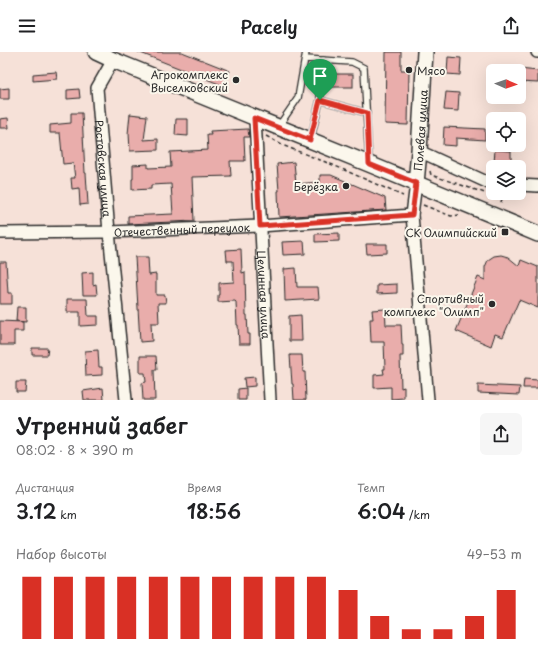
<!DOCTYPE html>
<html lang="ru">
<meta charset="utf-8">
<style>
:root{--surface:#fff;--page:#f6f6f6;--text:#202124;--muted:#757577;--accent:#d93025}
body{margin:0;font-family:"Playpen Sans",sans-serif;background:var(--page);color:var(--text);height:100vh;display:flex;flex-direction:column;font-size:15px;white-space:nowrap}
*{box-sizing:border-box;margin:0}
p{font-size:13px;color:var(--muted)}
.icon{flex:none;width:22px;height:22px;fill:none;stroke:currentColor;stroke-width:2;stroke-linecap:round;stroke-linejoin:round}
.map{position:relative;height:348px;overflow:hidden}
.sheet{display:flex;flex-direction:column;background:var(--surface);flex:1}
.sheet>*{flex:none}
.needle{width:26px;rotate:92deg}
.fabs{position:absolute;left:486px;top:12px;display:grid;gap:8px}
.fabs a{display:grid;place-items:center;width:40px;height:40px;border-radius:6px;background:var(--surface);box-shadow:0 4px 16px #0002;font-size:20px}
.pin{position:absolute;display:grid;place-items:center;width:34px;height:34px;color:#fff;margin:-41px -17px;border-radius:50% 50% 50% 0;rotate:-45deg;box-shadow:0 0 4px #0007}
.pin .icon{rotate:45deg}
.round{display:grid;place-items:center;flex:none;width:42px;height:42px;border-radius:6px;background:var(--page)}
.overview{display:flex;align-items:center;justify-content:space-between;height:68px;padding:0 16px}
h1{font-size:22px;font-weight:600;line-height:30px}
.stats{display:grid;grid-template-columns:repeat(3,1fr);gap:6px;height:68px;padding:4px 16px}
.stats div{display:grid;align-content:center}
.stats b{font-size:20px;font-weight:600}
.stats small{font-size:11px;font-weight:400}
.stats p{font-size:11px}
.chart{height:112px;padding:8px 16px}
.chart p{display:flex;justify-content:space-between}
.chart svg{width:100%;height:72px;margin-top:4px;stroke:var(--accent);stroke-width:6}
header{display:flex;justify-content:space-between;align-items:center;height:52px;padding:0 16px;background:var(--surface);font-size:18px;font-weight:600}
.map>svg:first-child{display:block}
</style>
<header><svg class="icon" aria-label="menu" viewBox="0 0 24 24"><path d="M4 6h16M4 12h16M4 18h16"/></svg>Pacely<svg class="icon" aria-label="share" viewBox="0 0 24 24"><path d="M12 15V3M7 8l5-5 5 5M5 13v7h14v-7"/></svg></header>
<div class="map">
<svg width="538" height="348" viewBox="0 0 538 348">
<rect width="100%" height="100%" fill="#f6e1d8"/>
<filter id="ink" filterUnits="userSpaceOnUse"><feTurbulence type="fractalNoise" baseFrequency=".025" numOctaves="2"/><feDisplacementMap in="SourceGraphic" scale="8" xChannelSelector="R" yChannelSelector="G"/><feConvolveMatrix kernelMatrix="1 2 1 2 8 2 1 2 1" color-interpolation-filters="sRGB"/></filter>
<g filter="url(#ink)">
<g fill="#e9adab" stroke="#2b2b2b">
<polygon points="138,0 182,0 230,19 224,34"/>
<polygon points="386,0 401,0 401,18 409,18 408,73 385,72"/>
<polygon points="448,5 461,6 460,23 447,22"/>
<polygon points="519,17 538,19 538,31 519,30"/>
<polygon points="56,20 57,27 33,29 33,22"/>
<rect x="331" y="22" width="22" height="13"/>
<polygon points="9,36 9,47 0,47 0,37"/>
<polygon points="79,37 80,46 67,47 67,38"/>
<polygon points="446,40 459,41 458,59 444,58"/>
<polygon points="71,61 82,61 84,102 85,121 86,121 88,152 80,153 79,136 72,137 71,126 75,126 73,111 63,112 60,81 50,81 50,73 71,71"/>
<polygon points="130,62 147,64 144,88 158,87 158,98 130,99 129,81 128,82"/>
<polygon points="8,66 9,76 0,76 0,67"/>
<polygon points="176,67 188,67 188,84 175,83"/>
<polygon points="444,75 485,77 485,88 456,86 456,94 443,93"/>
<polygon points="248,77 249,85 244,85 245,109 230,109 231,124 192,125 194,169 128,172 128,164 173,162 171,132 151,133 151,137 132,138 132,127 133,127 133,113 148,112 148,116 171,115 170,100 208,98 207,83 211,83 210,79"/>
<polygon points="495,98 511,99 511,112 506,112 506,115 497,115 498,111 494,111"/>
<polygon points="294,110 296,132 320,130 320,123 331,123 385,146 386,158 279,165 278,139 279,139 277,112"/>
<polygon points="339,181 339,189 315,190 315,182"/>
<polygon points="304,189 305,202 283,203 282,190"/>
<polygon points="366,192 387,192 387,201 367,202"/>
<polygon points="241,197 242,221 245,220 246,263 247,263 248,282 250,282 250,292 239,292 238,273 237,273 236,250 235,249 218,250 218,243 219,243 219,231 234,230 233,209 227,209 226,198"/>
<polygon points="501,203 508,205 519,214 521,208 538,215 538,256 519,248 503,285 495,282 491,294 456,279 478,225 485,228 485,215 488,208 494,204"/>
<polygon points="135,205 148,205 149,223 156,222 156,243 165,243 166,251 158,251 159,271 151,271 152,289 140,290"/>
<polygon points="0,210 6,210 8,241 12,241 12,252 0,252"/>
<polygon points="296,216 297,235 318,235 319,247 285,249 284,217"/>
<polygon points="93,220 93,233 96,232 97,243 83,243 82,221"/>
<polygon points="397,232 397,241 377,242 377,233"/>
<polygon points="67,247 87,247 88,264 98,264 98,273 80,274 80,260 67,260"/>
<polygon points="17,255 26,255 26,270 16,269"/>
<polygon points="385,257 386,273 401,273 402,293 403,293 403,304 400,304 401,336 404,335 404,346 391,347 391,335 374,336 374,323 384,322 383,317 385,317 384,290 371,290 370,267 373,267 372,258"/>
<polygon points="301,263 302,289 289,289 289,264"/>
<polygon points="0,269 23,270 23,279 14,279 14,293 0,293"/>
<polygon points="32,296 48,296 47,303 32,303"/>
<polygon points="98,298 99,315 102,315 102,323 86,324 85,299"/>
<polygon points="290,303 302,303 303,320 305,320 306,348 294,348 293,332 292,332"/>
<polygon points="140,304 156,304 157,318 154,318 155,348 143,348 142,331 146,330 145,321 140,321"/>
<polygon points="255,325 255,334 245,335 244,326"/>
<polygon points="524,327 538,328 538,336 523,336"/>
<polygon points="16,330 26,330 25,340 16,340"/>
<polygon points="478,333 520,335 519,343 478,341"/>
<polygon points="103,336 104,348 84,348 83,339"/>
<polygon points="246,336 246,348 238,348 238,337"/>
</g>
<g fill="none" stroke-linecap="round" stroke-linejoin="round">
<g stroke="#2b2b2b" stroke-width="8">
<g id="lane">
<polyline points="305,7 352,10 364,16 369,111"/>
<polyline points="320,48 367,61"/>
<polyline points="278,75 298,46 306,0"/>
<polyline points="311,86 320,48 323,8"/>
</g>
</g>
<g stroke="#2b2b2b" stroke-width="14">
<g id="street">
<polyline points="537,0 538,0"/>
<path id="s1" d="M113,8L97,36L109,180L126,348"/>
<path id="s2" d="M255,66L270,348"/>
<polyline points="419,99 491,132 493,132"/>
<polyline points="416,131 412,163 428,348"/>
<polyline points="519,133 538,134"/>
<path id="s3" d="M0,181L109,180L260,174L412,163"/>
</g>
</g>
<g stroke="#2b2b2b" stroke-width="18">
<g id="secondary">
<polyline points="96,0 113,8 369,112 538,182"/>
<path id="s4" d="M416,131L419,99L425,0"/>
</g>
</g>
<g stroke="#2b2b2b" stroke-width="1.5" stroke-dasharray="4 3" stroke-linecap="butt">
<polyline points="266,84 282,93 333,113 403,144"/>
<polyline points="430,119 431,123 485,141"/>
<polyline points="488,143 502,147 500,153"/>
<polyline points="423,153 451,164 459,163"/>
</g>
<use href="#lane" stroke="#fbf7ec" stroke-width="5.5"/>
<use href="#street" stroke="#fbf7ec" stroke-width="11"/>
<use href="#secondary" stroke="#fbf7ec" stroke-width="15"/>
</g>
</g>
<g fill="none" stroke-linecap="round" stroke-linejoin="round" filter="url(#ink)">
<g stroke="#fff" stroke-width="8">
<polygon id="route" points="320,48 367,61 369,112 416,131 412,163 260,174 254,66 310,88"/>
</g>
<use href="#route" stroke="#d93025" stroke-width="5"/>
</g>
<g fill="#2b2b2b" stroke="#fbf7ec" stroke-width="1.5">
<circle cx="409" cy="18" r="4"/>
<circle cx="236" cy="28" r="4"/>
<circle cx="346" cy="134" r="4"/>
<rect x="501" y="176" width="8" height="8" rx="2"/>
<circle cx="492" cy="252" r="4"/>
</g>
<g text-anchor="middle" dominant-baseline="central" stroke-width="4" stroke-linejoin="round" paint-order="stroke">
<g font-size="11" fill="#2b2b2b" stroke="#fbf7ec" text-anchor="end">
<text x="417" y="18" text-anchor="start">Мясо</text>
<text x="228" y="22">Агрокомплекс<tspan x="228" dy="13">Выселковский</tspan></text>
<text x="338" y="134">Берёзка</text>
<text x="497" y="180">СК Олимпийский</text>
<text x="484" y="246">Спортивный<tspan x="484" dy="13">комплекс "Олимп"</tspan></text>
</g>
<g font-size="11" fill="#2b2b2b" stroke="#fbf7ec">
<text stroke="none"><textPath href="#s4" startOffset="53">Полевая улица</textPath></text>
<text stroke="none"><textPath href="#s1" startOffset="113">Ростовская улица</textPath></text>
<text stroke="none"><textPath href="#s3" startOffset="182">Отечественный переулок</textPath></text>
<text stroke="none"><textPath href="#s2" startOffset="177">Целинная улица</textPath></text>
</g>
</g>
</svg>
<div class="fabs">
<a><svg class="needle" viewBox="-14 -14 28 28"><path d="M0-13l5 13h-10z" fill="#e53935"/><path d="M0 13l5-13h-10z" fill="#757577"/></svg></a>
<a><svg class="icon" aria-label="locate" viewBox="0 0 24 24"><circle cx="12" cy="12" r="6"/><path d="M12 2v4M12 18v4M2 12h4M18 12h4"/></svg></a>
<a><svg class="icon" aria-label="layers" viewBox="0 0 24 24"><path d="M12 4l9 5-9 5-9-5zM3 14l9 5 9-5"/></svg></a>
</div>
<div class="pin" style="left:320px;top:48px;background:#1e9e55"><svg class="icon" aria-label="arrive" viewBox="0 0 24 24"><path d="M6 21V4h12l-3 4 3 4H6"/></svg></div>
</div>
<section class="sheet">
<div class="overview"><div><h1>Утренний забег</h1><p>08:02 · 8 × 390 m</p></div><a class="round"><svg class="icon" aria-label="share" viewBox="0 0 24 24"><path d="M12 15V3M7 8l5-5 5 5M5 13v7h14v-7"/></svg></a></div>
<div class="stats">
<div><p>Дистанция</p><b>3.12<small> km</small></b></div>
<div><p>Время</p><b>18:56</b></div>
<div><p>Темп</p><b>6:04<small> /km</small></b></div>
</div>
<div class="chart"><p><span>Набор высоты</span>49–53 m</p>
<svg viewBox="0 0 160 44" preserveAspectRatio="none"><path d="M5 44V6M15 44V6M25 44V6M35 44V6M45 44V6M55 44V6M65 44V6M75 44V6M85 44V6M95 44V6M105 44V14M115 44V30M125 44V38M135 44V38M145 44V30M155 44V14"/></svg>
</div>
</section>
